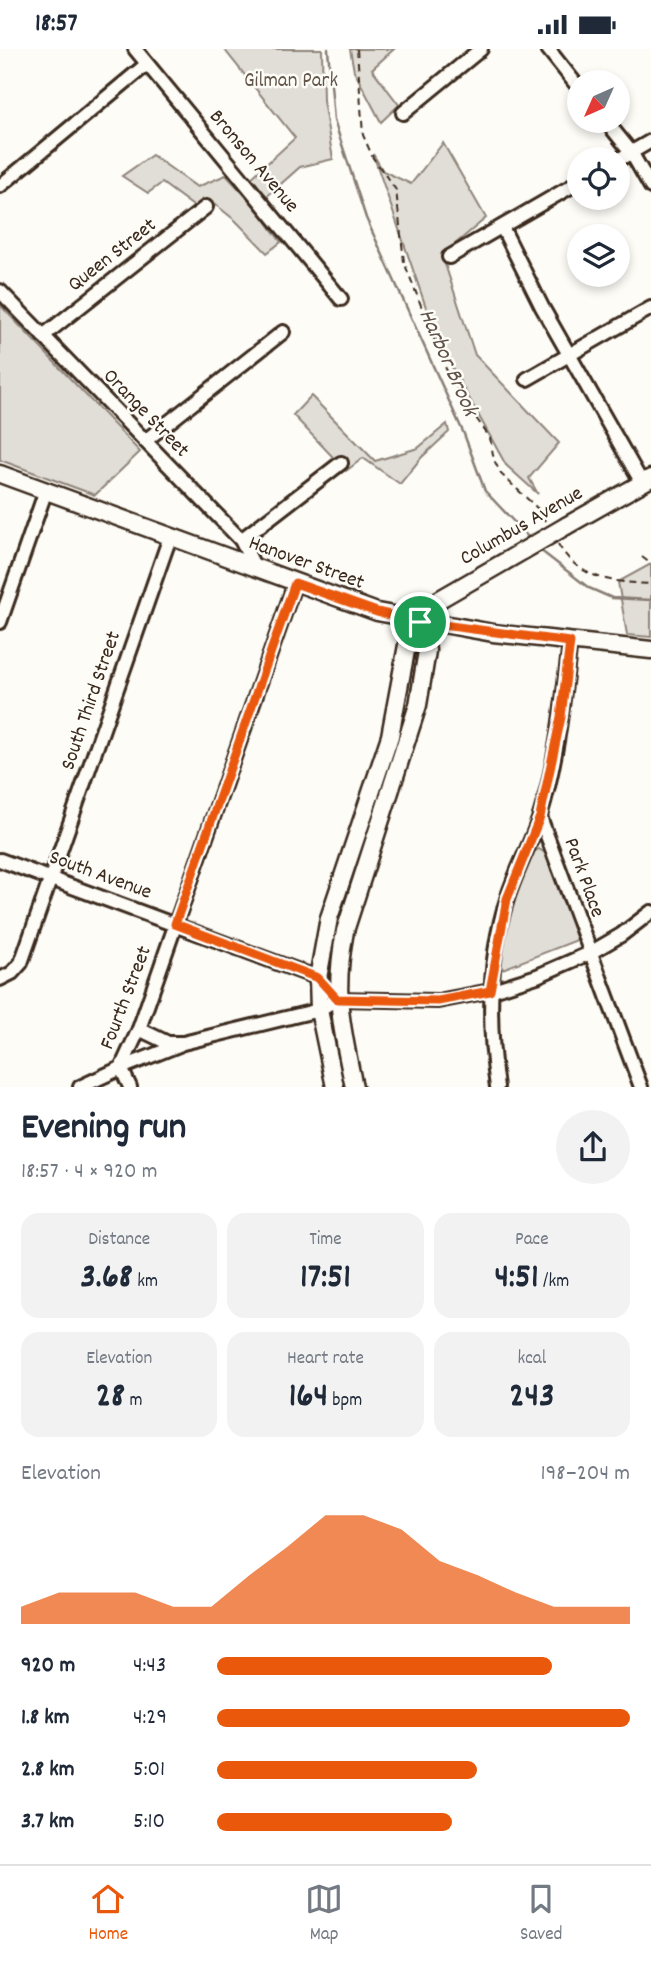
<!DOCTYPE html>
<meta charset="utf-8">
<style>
:root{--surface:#fff;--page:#f2f2f3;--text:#1f2937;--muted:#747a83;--line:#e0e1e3;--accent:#ea580c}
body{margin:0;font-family:Dekko,sans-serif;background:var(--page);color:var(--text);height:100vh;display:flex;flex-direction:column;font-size:26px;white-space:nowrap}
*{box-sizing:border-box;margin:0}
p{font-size:23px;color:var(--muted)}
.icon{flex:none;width:38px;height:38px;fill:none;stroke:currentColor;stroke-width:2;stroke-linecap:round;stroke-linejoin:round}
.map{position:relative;height:1038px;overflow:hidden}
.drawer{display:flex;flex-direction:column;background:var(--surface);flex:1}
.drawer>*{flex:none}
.needle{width:46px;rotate:225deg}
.controls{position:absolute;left:567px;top:21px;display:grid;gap:14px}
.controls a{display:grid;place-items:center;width:63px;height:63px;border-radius:50%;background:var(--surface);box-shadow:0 4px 10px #0003;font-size:35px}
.pin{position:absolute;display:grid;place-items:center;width:60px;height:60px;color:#fff;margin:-30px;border:4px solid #fff;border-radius:50%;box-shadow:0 2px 7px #0007}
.round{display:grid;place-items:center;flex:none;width:74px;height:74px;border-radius:37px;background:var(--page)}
.overview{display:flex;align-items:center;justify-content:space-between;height:119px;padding:0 21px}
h1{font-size:38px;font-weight:700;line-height:52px}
.stats{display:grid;grid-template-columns:repeat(3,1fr);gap:10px;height:119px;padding:7px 21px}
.stats div{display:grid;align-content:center;border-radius:18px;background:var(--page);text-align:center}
.stats b{font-size:35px;font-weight:700}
.stats small{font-size:19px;font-weight:400}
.stats p{font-size:19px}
.chart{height:196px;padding:14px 21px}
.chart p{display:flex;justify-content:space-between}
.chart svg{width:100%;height:126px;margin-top:7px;fill:var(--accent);opacity:.7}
ul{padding:0 21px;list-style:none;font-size:23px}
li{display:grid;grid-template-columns:112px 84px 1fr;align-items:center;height:52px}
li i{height:18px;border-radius:9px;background:var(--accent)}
.status{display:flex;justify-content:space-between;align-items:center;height:49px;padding:0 35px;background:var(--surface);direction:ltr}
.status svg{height:19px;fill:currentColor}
.tab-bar{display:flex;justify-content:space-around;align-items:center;height:98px;border-top:2px solid var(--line);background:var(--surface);font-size:19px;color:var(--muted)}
.tab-bar a{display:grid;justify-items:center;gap:4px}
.tab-bar .selected{color:var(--accent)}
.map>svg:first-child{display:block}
</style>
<div class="status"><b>18:57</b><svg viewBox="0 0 49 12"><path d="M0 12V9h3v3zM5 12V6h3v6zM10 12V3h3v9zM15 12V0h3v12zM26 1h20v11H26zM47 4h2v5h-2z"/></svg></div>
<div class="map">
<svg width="651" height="1038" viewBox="0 0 651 1038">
<rect width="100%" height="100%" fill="#fdfcf7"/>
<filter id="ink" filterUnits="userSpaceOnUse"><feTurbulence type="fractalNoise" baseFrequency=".0143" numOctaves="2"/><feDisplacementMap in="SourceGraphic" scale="14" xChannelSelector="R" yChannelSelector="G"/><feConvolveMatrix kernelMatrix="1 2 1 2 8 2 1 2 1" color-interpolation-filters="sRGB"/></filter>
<g filter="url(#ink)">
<g fill="#e1ded7" stroke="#8e847a" stroke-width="2">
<polygon points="224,0 322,0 323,52 333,110 300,118 265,149 250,130 295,89"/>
<polygon points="350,0 394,0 372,20 399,56 381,73 354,22"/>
<polygon points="443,94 486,169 442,206 475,306 559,394 529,429 538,445 506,416 438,293 373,105 383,122 411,135"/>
<polygon points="152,106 197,138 226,126 255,157 281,193 267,204 236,172 216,156 211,160 196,159 162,134 148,144 122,127"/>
<polygon points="0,256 140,403 95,446 0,411"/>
<polygon points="311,347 375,412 418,399 447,375 449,383 421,409 400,435 363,409 346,422 293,366"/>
<polygon points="651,515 651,588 627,586 618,533"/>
<polygon points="539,800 545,804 577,891 500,921 507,870 530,805"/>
</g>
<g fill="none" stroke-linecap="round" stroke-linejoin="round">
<g stroke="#887d74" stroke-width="2.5">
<polyline points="328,0 334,71 366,169 464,385 485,442 531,491"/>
<polyline points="540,501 589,539 612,549 651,551"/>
</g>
<g stroke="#3b2a1e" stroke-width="18">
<g id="street">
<polyline points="135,0 341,250"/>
<polyline points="548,0 579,39"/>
<polyline points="403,64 481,0"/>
<polyline points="606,72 631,103 651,138"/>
<polyline points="618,111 651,92"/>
<polyline points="0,137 147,15"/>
<polyline points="502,178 542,258 642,434"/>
<polyline points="449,208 579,133"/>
<polyline points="0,242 241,491 255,519"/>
<polyline points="43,287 206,158"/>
<polyline points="527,330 651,259"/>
<polyline points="145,392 283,283"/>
<polyline points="241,491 341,414"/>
<polyline points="0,573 46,441"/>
<polyline points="540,768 641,1038"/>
<polyline points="0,811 318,929 337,950"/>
<polyline points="0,930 12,924 21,914 170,488"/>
<polyline points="139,980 168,994 183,994 319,961 337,950 438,952 490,942 537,927 590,904 621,886 651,863"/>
<polyline points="80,1038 121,1019 139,980 295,534"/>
<polyline points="130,1038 121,1019 179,996"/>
<path d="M497,1038C488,976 488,908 508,847C517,820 531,794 540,767C557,712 563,651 570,593"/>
</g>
</g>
<g stroke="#3b2a1e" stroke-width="21">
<g id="secondary">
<polyline points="0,425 377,563 493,584 651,601"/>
<polyline points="566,477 651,429"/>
<polyline points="335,1038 319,961 318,929 329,869 390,687 408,591 440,550 523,502"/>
<path d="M354,1038C341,977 333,944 345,882L418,656L427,602L425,584L420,573"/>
</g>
</g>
<g stroke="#3b2a1e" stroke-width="2" stroke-dasharray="7 5" stroke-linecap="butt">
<polyline points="357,0 363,86 373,109 396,141 404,213 446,320 456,340 490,389 494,411 501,425 537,459 547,475"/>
<path d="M558,495C579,531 613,533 651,535"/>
<polyline points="642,508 651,515"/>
</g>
<use href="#street" stroke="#fdfcf7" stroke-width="12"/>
<use href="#secondary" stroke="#fdfcf7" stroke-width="16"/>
<g stroke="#3b2a1e" stroke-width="21" stroke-linecap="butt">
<polyline id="secondary-bridge" points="523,502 566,477"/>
</g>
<use href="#secondary-bridge" stroke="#fdfcf7" stroke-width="16"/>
</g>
</g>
<g fill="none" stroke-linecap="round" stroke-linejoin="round" filter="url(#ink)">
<g stroke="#fff" stroke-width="14">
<polygon id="route" points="295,534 377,563 420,573 570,593 561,668 540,768 507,850 490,942 438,952 337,950 318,929 175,875"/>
</g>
<use href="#route" stroke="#ea580c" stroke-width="9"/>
</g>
<g text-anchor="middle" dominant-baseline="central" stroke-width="5" stroke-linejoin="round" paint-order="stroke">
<g font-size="21" fill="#64574c" stroke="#fdfcf7">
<text x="291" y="33">Gilman Park</text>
</g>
<g font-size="21" fill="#3b2a1e" stroke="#fdfcf7">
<text transform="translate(253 113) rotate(50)">Bronson Avenue</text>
<text transform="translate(113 207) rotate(-38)">Queen Street</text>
<text transform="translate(145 365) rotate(46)">Orange Street</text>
<text transform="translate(522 478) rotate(-30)">Columbus Avenue</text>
<text transform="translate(306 515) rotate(20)">Hanover Street</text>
<text transform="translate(92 652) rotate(-71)">South Third Street</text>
<text transform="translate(100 827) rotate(20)">South Avenue</text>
<text transform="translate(583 829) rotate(70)">Park Place</text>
<text transform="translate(127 949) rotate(-69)">Fourth Street</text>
</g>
<g font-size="23" font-style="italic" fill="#615349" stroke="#fdfcf7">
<text transform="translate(447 314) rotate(66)">Harbor Brook</text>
</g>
</g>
</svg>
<div class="controls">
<a><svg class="needle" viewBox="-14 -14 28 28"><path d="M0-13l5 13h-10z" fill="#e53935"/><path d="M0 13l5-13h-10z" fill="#747a83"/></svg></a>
<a><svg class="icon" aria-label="locate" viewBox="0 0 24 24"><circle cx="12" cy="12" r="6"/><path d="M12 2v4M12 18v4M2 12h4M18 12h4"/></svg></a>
<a><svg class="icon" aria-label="layers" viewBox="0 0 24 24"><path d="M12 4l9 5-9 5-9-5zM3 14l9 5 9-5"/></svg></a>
</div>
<div class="pin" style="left:420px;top:573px;background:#1e9e55"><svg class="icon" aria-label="arrive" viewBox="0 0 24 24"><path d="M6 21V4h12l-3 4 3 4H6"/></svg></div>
</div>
<section class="drawer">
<div class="overview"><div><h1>Evening run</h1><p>18:57 · 4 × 920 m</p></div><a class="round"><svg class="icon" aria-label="share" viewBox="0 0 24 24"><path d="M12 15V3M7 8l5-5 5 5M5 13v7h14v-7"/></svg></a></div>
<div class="stats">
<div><p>Distance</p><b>3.68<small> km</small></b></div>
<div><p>Time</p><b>17:51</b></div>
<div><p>Pace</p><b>4:51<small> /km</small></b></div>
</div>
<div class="stats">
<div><p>Elevation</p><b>28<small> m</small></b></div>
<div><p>Heart rate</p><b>164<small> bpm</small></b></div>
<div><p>kcal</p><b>243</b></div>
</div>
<div class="chart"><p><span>Elevation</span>198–204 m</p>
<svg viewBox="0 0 160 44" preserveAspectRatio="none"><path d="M0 44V38L10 33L20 33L30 33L40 38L50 38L60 27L70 17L80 6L90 6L100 11L110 22L120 27L130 33L140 38L150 38L160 38V44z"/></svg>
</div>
<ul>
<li><b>920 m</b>4:43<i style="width:81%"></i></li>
<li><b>1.8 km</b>4:29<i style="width:100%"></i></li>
<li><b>2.8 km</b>5:01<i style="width:63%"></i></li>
<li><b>3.7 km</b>5:10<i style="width:57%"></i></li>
</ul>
</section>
<nav class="tab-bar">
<a class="selected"><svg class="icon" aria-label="home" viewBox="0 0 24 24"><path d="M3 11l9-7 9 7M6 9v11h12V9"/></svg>Home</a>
<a><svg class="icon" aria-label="map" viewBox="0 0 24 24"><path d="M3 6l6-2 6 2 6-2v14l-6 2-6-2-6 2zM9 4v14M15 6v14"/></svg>Map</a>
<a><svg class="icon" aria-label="saved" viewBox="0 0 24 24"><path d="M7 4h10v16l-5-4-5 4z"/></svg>Saved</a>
</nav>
